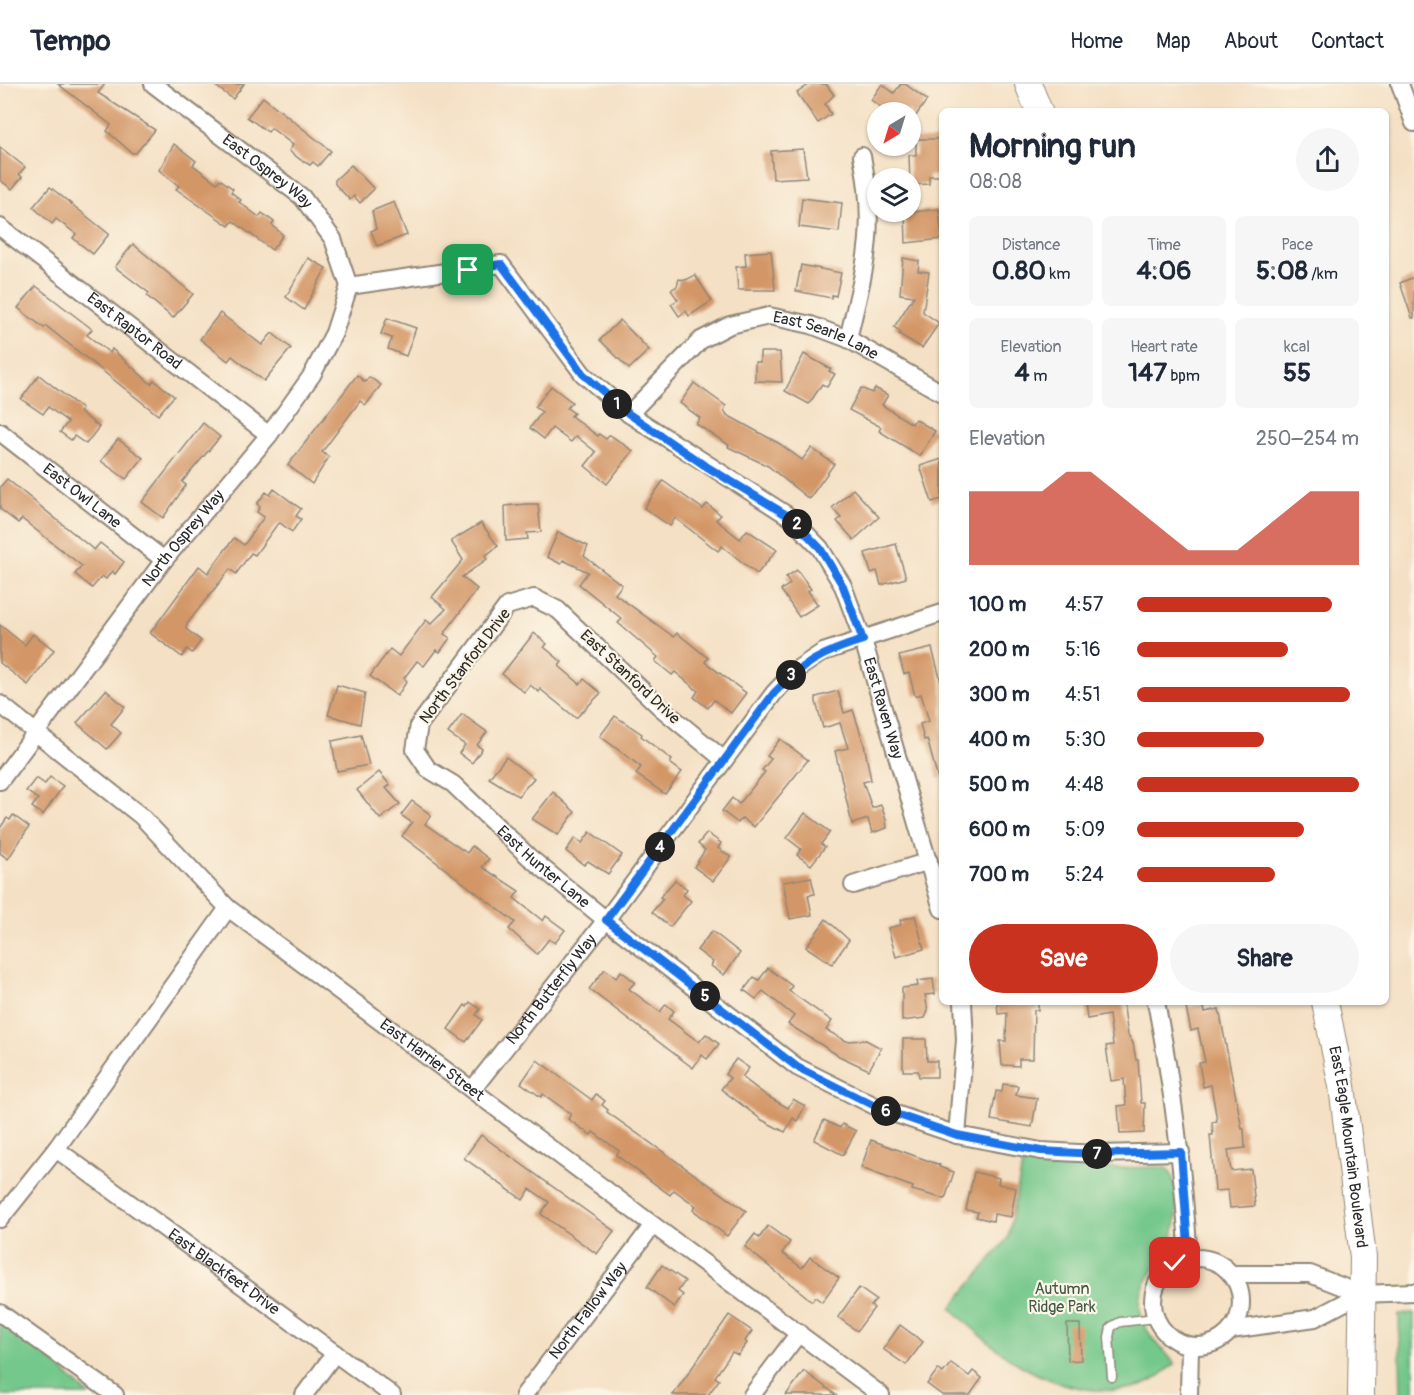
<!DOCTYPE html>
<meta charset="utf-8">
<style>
:root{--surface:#fff;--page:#f6f6f7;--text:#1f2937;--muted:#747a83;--line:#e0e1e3;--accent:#c8321e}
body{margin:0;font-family:Pangolin,sans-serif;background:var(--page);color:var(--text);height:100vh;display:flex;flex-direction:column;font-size:22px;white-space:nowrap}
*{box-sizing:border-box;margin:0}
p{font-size:20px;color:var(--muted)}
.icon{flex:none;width:33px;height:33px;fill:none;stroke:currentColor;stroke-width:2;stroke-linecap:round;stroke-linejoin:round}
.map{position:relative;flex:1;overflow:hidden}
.drawer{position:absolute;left:939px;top:24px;width:450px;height:897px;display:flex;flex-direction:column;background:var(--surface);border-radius:9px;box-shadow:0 2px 4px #0004}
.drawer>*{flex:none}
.needle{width:39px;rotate:218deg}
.buttons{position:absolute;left:867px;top:18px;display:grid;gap:12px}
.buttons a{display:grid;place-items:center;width:54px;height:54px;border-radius:50%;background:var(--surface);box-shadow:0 2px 4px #0004;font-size:30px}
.pin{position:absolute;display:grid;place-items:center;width:51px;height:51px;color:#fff;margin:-26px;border-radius:12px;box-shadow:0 3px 9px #0006}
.km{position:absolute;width:30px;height:30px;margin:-15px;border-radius:50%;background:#222;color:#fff;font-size:16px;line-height:30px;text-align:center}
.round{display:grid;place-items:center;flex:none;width:63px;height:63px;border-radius:32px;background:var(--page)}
.head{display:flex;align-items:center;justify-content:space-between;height:102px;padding:0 30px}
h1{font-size:33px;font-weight:700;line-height:45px}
.metrics{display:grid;grid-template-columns:repeat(3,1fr);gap:9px;height:102px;padding:6px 30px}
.metrics div{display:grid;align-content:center;border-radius:9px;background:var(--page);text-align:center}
.metrics b{font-size:26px;font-weight:700}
.metrics small{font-size:16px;font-weight:400}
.metrics p{font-size:16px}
.chart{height:168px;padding:12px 30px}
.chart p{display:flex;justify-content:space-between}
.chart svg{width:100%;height:108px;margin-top:6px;fill:var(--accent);opacity:.7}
.primary-button{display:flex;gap:12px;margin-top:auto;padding:12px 30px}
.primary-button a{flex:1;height:69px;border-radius:36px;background:var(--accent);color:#fff;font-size:24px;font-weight:700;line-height:69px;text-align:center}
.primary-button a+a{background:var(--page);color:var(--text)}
ul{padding:0 30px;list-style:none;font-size:20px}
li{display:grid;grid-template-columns:96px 72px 1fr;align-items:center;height:45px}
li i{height:15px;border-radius:8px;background:var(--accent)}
header{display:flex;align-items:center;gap:36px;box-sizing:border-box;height:84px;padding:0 30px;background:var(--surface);border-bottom:2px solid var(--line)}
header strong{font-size:28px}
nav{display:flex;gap:33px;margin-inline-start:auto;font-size:21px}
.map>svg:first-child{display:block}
</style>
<header>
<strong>Tempo</strong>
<nav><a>Home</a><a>Map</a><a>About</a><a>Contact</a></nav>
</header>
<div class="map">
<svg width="1414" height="1311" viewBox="0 0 1414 1311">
<rect width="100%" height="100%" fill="#fcf5e5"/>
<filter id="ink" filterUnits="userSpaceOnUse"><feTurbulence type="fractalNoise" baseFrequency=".0167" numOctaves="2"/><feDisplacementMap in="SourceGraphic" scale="12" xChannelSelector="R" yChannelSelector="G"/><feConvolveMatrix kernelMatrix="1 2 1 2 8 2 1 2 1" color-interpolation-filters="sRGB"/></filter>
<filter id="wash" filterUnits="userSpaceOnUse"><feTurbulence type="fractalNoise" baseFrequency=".008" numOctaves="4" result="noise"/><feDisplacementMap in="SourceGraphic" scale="24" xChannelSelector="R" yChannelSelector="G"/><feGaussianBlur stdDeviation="1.35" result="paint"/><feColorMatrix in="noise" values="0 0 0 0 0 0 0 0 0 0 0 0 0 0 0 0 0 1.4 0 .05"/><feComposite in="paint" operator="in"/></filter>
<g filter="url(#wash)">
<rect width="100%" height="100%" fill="#f4e0c4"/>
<g fill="#75c88b" stroke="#507a5b" stroke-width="1.5">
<path d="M1023,1076L1107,1084L1164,1083L1170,1087C1180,1110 1179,1137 1170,1160C1157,1187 1130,1203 1144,1240C1150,1254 1166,1268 1175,1280C1166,1287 1155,1297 1144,1301C1130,1306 1110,1307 1095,1306C1033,1300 994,1266 951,1224L1008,1154Z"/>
<polygon points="0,1229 89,1311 0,1311"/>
<polygon points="1414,1229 1414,1311 1401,1311 1399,1230"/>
</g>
<g id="blocks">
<g fill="#d39666">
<polygon points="58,0 105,0 98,9 155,46 136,69 132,69 107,47 111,41"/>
<polygon points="213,0 244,0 233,15"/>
<polygon points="810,0 826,0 834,11 825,20 831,30 818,39 797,9"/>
<polygon points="882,0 894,9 901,0 905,0 927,16 915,33 911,33 910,28 904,28 897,23 894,28 888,28 871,16"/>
<polygon points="263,13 331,67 318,82 313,78 310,81 301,76 289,67 293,61 271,44 268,48 247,33"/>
<polygon points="916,55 942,55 942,92 929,92 929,100 910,101 909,71 916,71"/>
<polygon points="174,60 196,77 193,81 217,99 220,95 233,105 231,108 241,116 239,118 259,133 262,129 274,138 272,141 283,151 272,166 233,137 229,142 176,105 179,102 159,86"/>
<polygon points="0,63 25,83 19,90 22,93 12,105 0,96"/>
<polygon points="803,65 807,93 773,95 771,67"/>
<polygon points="351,81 374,105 360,119 354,112 350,116 335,100 335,96"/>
<polygon points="50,103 109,150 93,170 73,154 76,150 56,135 52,140 33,123"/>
<polygon points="802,114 842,119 839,148 799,143"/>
<polygon points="394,118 407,151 377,162 371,147 376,145 372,127"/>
<polygon points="939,125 942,155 906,159 905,129"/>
<polygon points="133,160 193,210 173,234 147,212 149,209 115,183"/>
<polygon points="771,167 775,206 738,206 736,183 746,182 745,169"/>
<polygon points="308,174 326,184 304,226 286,213"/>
<polygon points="903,174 919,177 918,187 929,188 923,228 939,239 922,264 899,250 901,248 894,243 914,212 900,210"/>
<polygon points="801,181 841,189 836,212 832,211 831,214 796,207"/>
<polygon points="695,191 712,217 689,232 686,227 679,232 671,220 678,216 671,206 677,202 679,195 686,196"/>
<polygon points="1414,193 1414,234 1412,234 1400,199"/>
<polygon points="36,202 92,245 87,251 110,269 112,265 151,300 154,296 174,312 158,331 46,242 44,244 18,224"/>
<polygon points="220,229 262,261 272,249 291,264 264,297 232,272 228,277 200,255"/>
<polygon points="387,234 416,244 406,272 388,265 392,254 381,250"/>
<polygon points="620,236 649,266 629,285 600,256"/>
<polygon points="760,268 780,268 782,298 755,297 755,278 760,278"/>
<polygon points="804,270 831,285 829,287 835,290 827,303 822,300 809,320 785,307"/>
<polygon points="39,291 82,325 80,328 99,343 86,360 74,352 71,356 60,348 68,338 48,323 43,330 21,315"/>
<polygon points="357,291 365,298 369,293 381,301 366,321 360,317 322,368 329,373 312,400 288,381"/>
<polygon points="694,299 726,322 724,326 727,331 780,360 802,376 811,364 834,380 809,415 768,382 728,363 729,361 696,340 700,334 680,319"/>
<polygon points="551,302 572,318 567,324 574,329 571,332 598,352 599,350 606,355 610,351 633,367 607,400 585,382 596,368 576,352 571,358 552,344 544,355 530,344 542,328 535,323"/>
<polygon points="861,304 872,309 875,304 888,311 882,321 912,340 915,335 935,347 920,372 879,347 881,343 849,326"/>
<polygon points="203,339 220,353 182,398 186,401 163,434 142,418"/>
<polygon points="118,355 143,374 126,395 101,377"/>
<polygon points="942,375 942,415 932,418 920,382"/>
<polygon points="7,395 94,466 100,459 124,478 115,490 112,487 106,495 102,492 92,504 75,490 82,482 22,435 18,439 0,425 0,403"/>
<polygon points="663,397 703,425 707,420 721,431 716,436 740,455 747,446 777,466 757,490 722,462 718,467 675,434 670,442 644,424"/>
<polygon points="274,405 301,425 296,432 301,435 292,448 280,439 276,442 255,471 251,469 236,490 230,485 187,540 186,545 201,557 192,569 187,565 182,573 150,549 199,482 208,489 234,454 244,461 264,433 257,428 260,423 257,420 266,408 270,411"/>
<polygon points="853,405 879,433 854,456 837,437 841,434 832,424"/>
<polygon points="526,420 538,420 541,448 527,449 528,455 506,457 505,422"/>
<polygon points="481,439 498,462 485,472 487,475 462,493 477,505 444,550 450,554 440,568 436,566 424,582 417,577 404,594 407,597 397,612 370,592 390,565 399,572 426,536 431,540 446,525 432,513 463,476 451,457"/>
<polygon points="558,448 588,462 584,472 622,501 615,510 674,553 677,549 708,574 705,578 746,609 731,629 714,616 708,624 694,613 698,607 675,588 672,591 655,577 658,573 618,539 622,535 579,500 588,488 563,476 561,480 547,473"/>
<polygon points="896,460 906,494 881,501 877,487 871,489 865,469"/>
<polygon points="797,486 811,505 808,507 818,521 799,533 781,506 790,500 786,493"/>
<polygon points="0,541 25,561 33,550 54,566 28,601 0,579"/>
<polygon points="534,549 547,560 544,563 562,578 559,582 580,600 584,595 601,609 576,634 540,605 539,608 530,601 524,608 502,590"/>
<polygon points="932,564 942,601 942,694 938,695 929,662 927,655 924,656 920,640 929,637 921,610 915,612 909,589 904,590 899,572"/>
<polygon points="337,601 365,609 360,640 328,631"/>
<polygon points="106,606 125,623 111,640 121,649 107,665 77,639"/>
<polygon points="838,607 844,629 853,626 864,660 871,696 863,698 872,724 881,721 886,736 887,744 872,749 868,735 852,740 835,667 848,664 840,639 823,644 816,618 816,613"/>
<polygon points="462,630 487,648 477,661 482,665 472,679 459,669 465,661 448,649"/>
<polygon points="615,632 642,650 641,652 672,676 670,679 682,688 665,710 636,690 641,683 600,652"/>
<polygon points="361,651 369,681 337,687 332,657"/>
<polygon points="780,655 808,676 754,743 742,734 738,739 722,727 732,714 739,720 765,688 762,686 771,675 767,672"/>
<polygon points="506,673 534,694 518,712 489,694"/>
<polygon points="379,688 390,701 386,704 400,720 380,735 357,706"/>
<polygon points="50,693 63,702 43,731 32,723 38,715 26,707 36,694 45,700"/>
<polygon points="553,708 575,728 558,751 532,735"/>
<polygon points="412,717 431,731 425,740 467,769 472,762 489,775 482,783 519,807 514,814 543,837 546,832 565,846 555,859 549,855 537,870 509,845 515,838 402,752 412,739 401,731"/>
<polygon points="805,729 830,748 821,760 825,763 811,781 797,771 801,765 787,754"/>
<polygon points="13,731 29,743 8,775 0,769 0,744 7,734 10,736"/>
<polygon points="590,748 622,771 608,790 588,777 584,781 566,767 575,754 582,759"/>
<polygon points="707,749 721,759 718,764 731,773 713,797 694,783 705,766 698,760"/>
<polygon points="811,793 815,810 808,811 812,831 790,835 783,798"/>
<polygon points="675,796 687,805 683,811 691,817 670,843 652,828 663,815 660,813"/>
<polygon points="915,832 924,865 896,873 888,844 901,841 900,836"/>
<polygon points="826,835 849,856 832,880 806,863"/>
<polygon points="712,847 740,869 724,891 711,882 713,878 697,866"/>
<polygon points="768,884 792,902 789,907 832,937 826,946 846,957 866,956 881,964 869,986 839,972 788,940 794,932 763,907 756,915 744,906 754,893 759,896"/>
<polygon points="605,885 616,894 621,887 635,898 629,905 660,928 666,920 674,927 668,935 699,958 706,950 719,960 707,975 702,971 693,984 589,905"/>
<polygon points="933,895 935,910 925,911 928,927 925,934 902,937 902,904 918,902 917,897"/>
<polygon points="470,918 480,925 476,931 482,936 466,958 448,945 465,921 467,923"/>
<polygon points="997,918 1038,918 1038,926 1034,926 1033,975 1019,975 1019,982 1002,981 1000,957 1006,957 1007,929 998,930"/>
<polygon points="1085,918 1123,918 1128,951 1133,959 1136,976 1138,976 1141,1019 1145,1019 1144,1049 1120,1050 1118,1022 1126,1021 1124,995 1111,997 1106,962 1113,961 1109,931 1087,935"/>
<polygon points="1203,920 1205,928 1219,925 1242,1045 1244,1045 1245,1064 1228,1066 1231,1087 1251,1085 1255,1122 1230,1124 1228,1106 1215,1107 1210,1051 1213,1051 1212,1038 1217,1037 1211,1001 1203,1003 1199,979 1205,978 1198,945 1191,947 1186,924"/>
<polygon points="903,955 926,955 927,977 937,977 937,993 919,993 918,987 903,987"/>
<polygon points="736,975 749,984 742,993 767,1012 788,1024 793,1015 805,1022 797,1037 793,1034 785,1048 762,1036 721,1005 730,994 725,990"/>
<polygon points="537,976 592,1016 596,1010 605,1017 602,1021 608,1026 607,1028 746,1127 727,1152 693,1126 696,1122 674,1106 670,1111 616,1071 619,1067 593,1048 591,1051 568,1035 571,1030 543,1010 541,1013 521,999"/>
<polygon points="1003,1000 1018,1002 1016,1011 1037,1014 1032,1043 991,1036 996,1007 1002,1008"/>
<polygon points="824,1036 840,1044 842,1040 856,1047 843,1071 814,1056"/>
<polygon points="481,1051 614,1147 597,1170 541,1130 549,1118 530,1105 523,1116 464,1074"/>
<polygon points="871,1056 940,1081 939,1083 954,1088 945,1115 912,1106 913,1103 861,1084"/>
<polygon points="974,1088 999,1094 998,1100 1016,1104 1011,1133 994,1130 993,1137 976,1133 978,1128 966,1126"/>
<polygon points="768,1142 790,1158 782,1169 802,1184 810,1173 839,1194 822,1218 815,1213 812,1217 745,1163 755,1150 759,1154"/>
<polygon points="662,1181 685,1197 678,1207 683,1211 674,1223 647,1203"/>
<polygon points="859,1204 876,1216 871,1222 874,1224 857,1247 838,1233"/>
<polygon points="729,1231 752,1247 745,1257 747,1259 738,1271 732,1268 715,1293 719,1296 708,1311 673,1311"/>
<polygon points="1067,1240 1080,1240 1081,1276 1068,1277"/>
<polygon points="900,1241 923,1258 906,1281 883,1265"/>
<polygon points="951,1279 969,1292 973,1287 982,1294 970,1311 942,1311 927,1300 938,1285 943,1289"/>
<polygon points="804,1287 836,1311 786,1311"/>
</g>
</g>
</g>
<g filter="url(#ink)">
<use href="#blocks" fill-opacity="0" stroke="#908678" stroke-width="1.5"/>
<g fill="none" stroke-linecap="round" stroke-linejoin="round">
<g stroke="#908678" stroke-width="11">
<polyline id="lane" points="1112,1293 1109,1253 1111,1243 1120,1238 1156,1234"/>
</g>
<g stroke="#908678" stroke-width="20">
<g id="street">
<path id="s1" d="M153,0L302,113L333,155L349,202"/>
<polyline points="1400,0 1414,39"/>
<path id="s2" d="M0,143L269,351"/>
<path id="s3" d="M349,202L501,180L583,290L629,330L790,433L820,464L843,502L863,556L942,825"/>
<path d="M848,255C865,183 877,147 862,72"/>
<path id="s4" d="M629,330L701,256L730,241L769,232L811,241L848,255L942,309"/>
<path id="s5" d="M0,348L164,476"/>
<path id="s6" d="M0,620L141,732L228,824L881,1311"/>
<path id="s7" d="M724,676L660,623L558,526L534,514L507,522L419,641L415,666L428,685L453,700L529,773L606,836L797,983L881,1025L957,1051L1041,1067L1097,1070L1181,1068"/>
<path id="s8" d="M0,697L164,476L269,351L312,291L334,249L349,202"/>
<polyline points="853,801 929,777"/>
<path d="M1156,918C1173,1003 1183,1088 1189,1175"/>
<path id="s9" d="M472,1006L606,836L774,609L796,586L823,568L942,529"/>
<polyline points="957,1051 965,956 963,918"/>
<path id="s10" d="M56,1065L392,1311"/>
<polyline points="0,1135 56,1065 228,824"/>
<circle cx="1197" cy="1218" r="44"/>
<polyline points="1231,1190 1310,1190 1361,1210 1414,1208"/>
<polyline points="0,1229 115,1311"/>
<polyline points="1231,1246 1315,1234 1361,1210"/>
<polyline points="304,1311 335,1269"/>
<path id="s11" d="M524,1311L653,1141"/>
<polyline points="752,1311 799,1249"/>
<polyline points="1189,1311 1190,1262"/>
</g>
</g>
<g stroke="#908678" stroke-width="28">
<g id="primary">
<polyline points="1028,0 1039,27"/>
<path id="s12" d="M1325,918L1342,1002L1363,1173L1361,1311"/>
</g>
</g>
<use href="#lane" stroke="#fff" stroke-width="8"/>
<use href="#street" stroke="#fff" stroke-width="16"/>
<use href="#primary" stroke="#fff" stroke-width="26"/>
</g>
</g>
<g fill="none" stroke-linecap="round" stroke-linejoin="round" filter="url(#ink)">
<g stroke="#fff" stroke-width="12">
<path id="route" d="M468,186L501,180L583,290L629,330L704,381L790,433L820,464L843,502L863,556C823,568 803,579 774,609L606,836L797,983L881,1025L957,1051L1041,1067L1096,1070L1181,1068L1189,1175L1175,1179"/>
</g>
<use href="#route" stroke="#1a73e8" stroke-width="8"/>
</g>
<g text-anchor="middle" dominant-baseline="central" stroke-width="4.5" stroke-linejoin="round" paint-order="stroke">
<g font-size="16" fill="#2b2b2b" stroke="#fcf5e5">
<text stroke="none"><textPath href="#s1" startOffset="144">East Osprey Way</textPath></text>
<text stroke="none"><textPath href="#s2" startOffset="170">East Raptor Road</textPath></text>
<text stroke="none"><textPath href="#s4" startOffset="236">East Searle Lane</textPath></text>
<text stroke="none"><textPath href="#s5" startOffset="104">East Owl Lane</textPath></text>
<text stroke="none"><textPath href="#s8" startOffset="304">North Osprey Way</textPath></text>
<text transform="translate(465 582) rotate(-53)">North Stanford Drive</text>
<text transform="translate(630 593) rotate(43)">East Stanford Drive</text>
<text stroke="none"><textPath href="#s3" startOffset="759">East Raven Way</textPath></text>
<text stroke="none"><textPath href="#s7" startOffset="627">East Hunter Lane</textPath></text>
<text stroke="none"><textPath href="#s9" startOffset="128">North Butterfly Way</textPath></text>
<text stroke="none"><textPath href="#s6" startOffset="561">East Harrier Street</textPath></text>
<text stroke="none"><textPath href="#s12" startOffset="147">East Eagle Mountain Boulevard</textPath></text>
<text stroke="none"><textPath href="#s10" startOffset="208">East Blackfeet Drive</textPath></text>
<text stroke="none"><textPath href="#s11" startOffset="106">North Fallow Way</textPath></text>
</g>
<g font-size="16" fill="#415a48" stroke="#fcf5e5">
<text x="1062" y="1205">Autumn<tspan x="1062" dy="18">Ridge Park</tspan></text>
</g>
</g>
</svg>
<div class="buttons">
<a><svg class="needle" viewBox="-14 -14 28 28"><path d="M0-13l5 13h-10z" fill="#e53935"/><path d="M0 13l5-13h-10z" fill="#747a83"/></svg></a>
<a><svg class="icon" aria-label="layers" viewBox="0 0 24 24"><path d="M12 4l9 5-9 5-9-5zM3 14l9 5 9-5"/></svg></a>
</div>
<div class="pin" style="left:468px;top:186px;background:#1e9e55"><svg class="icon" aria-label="arrive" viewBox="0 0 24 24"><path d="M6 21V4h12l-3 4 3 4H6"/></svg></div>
<div class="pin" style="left:1175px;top:1179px;background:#d93025"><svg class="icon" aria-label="check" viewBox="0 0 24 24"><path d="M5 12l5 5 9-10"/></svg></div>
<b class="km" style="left:617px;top:320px">1</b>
<b class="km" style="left:797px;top:440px">2</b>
<b class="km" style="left:791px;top:591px">3</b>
<b class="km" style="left:660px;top:763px">4</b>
<b class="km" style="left:705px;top:912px">5</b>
<b class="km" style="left:886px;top:1027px">6</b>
<b class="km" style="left:1097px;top:1070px">7</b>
<section class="drawer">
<div class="head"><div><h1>Morning run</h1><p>08:08</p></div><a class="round"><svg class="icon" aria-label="share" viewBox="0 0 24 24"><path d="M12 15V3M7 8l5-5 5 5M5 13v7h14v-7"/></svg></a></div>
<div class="metrics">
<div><p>Distance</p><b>0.80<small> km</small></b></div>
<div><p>Time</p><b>4:06</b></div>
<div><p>Pace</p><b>5:08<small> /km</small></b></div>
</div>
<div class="metrics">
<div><p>Elevation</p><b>4<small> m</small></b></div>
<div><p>Heart rate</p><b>147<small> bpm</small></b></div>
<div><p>kcal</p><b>55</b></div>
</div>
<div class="chart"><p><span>Elevation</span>250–254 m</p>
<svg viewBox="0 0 160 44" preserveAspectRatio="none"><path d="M0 44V14L10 14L20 14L30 14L40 6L50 6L60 14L70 22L80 30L90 38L100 38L110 38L120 30L130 22L140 14L150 14L160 14V44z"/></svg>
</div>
<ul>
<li><b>100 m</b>4:57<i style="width:88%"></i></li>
<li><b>200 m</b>5:16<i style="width:68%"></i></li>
<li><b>300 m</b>4:51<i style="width:96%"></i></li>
<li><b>400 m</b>5:30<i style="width:57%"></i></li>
<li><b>500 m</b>4:48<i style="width:100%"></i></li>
<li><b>600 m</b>5:09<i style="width:75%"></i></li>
<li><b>700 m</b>5:24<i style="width:62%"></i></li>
</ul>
<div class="primary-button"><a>Save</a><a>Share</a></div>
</section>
</div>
